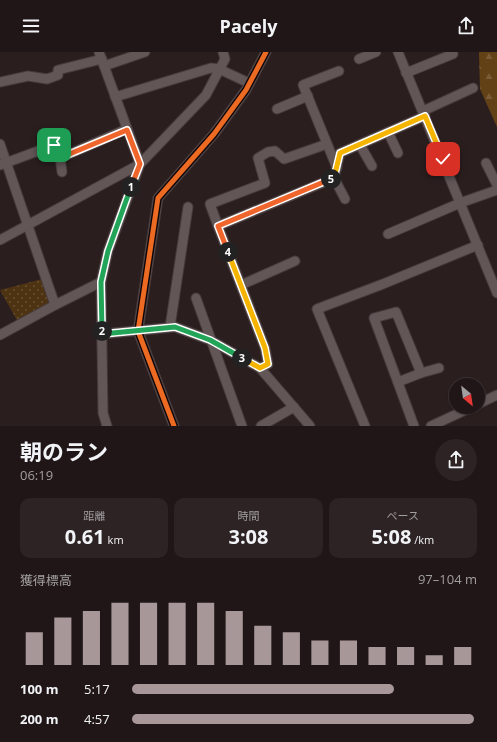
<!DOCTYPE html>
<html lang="ja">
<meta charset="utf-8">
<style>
:root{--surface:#201617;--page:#2d2324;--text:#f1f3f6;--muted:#a29fa1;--line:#3d3536;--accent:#a79798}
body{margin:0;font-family:"Open Sans","Noto Sans JP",sans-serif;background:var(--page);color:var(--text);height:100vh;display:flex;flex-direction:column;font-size:15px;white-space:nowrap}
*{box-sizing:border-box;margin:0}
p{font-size:13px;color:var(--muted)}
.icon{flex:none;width:22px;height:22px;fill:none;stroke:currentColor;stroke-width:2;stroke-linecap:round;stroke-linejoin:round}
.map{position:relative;height:374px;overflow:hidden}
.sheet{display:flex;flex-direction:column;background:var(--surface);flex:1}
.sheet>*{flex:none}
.needle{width:26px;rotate:151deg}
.controls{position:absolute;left:449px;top:326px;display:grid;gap:8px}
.controls a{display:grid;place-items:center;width:36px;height:36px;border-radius:50%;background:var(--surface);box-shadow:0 1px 3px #0004,0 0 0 1px var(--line);font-size:20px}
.pin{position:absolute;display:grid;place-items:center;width:34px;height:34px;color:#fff;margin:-17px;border-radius:8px;box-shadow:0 2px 6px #0006}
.km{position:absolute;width:20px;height:20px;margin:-10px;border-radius:50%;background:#222;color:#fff;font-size:11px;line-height:20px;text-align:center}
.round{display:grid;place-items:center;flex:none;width:42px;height:42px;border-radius:21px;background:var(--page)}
.overview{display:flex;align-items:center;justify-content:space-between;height:68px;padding:0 20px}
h1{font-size:22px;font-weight:700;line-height:30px}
.stats{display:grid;grid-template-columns:repeat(3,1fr);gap:6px;height:68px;padding:4px 20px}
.stats div{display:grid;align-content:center;border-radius:10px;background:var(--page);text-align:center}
.stats b{font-size:20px;font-weight:700}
.stats small{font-size:11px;font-weight:400}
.stats p{font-size:11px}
.chart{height:112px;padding:8px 20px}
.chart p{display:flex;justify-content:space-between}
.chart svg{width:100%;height:72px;margin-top:4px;stroke:var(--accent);stroke-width:6}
ul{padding:0 20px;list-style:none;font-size:13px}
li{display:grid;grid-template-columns:64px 48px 1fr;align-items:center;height:30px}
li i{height:10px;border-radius:5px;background:var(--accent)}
header{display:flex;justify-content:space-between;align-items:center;height:52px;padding:0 20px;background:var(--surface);font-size:18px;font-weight:700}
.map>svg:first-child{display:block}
</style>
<header><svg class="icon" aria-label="menu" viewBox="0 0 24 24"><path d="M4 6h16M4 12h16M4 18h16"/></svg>Pacely<svg class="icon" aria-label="share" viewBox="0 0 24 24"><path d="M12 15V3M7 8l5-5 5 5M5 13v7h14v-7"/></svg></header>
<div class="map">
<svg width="497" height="374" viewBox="0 0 497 374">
<defs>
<pattern id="forest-firs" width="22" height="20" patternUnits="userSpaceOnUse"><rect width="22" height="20" fill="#624116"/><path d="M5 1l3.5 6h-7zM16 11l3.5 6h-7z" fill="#795c37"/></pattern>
<pattern id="park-dots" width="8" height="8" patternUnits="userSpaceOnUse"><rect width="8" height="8" fill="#4d3312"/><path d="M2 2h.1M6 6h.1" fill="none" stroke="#675034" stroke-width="1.8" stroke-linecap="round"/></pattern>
</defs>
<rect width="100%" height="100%" fill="#2b1e1f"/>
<polygon fill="url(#forest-firs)" points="479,0 497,0 497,75 480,37"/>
<polygon fill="url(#park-dots)" points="46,226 55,253 19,272 0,238"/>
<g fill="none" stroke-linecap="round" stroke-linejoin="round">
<g stroke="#463a3b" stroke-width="11">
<g id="minor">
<polyline points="398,0 497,241"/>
<polyline points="359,7 376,0"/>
<polyline points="104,14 145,0"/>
<polyline points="406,21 453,2 452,0"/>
<polyline points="0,30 28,24 47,27 58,23 58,18 102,7"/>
<polyline points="115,45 211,16 219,17 249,31"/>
<polyline points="277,57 308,44"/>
<polyline points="423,59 473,36"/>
<polyline points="388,80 398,101"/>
<polyline points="0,92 55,253"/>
<polyline points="360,93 372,114"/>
<polyline points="60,106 127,77"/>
<polyline points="486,111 497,133"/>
<polyline points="0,113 54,93 60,106 62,120"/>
<polyline points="337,116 303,33 339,19"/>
<polyline points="334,126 345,147"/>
<polyline points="218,174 210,152 265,131 258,106 268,100 275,99 284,107 327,92"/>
<polyline points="388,182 460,151 497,138"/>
<polyline points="0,188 140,112 99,0"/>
<polyline points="241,233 295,209"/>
<polyline points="196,246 242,374"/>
<polyline points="170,275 188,155"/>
<polyline points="102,282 175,275 210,288 260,316 268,312 265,296 218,174 334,126 340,101 425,64"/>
<polyline points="0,283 55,253 101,230"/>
<polyline points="260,316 310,374"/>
<polyline points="398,330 421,321 439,316"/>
<polyline points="478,352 497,343"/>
<polyline points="107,374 103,361 101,230 108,199 140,112 206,43 225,7 223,0"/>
<polyline points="174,374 138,279 158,146 214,82 246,38 266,0"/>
<polyline points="261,374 294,355"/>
<polyline points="365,374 317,257 383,232 478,193"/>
<polyline points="414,374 374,266 396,260 421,321"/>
<polyline points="431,374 472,355"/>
</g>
</g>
<use href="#minor" stroke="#625657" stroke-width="9"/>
<g stroke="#120708" stroke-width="8">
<g id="cycleway">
<polyline points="102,282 175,275 210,288 260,316 268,312 265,296 218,174 334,126 340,101 425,64"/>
<polyline points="174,374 138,279 158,146 214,82 246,38 266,0"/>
</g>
</g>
<use href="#cycleway" stroke="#ed6a23" stroke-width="5"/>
</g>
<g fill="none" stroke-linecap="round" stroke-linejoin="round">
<g stroke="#fff" stroke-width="8">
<polyline id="split-1" points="54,93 60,106 127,78 140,112 131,135"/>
</g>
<g stroke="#fff" stroke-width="8">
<polyline id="split-2" points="102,279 101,230 108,199 131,135"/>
</g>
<g stroke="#fff" stroke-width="8">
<polyline id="split-3" points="102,279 102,282 175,275 210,288 242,306"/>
</g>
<g stroke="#fff" stroke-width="8">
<polyline id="split-4" points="228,200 265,296 268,312 260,316 242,306"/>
</g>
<g stroke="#fff" stroke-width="8">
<polyline id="split-5" points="228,200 218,174 331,127"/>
</g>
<g stroke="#fff" stroke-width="8">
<polyline id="split-6" points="331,127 334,126 340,101 425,64 443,107"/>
</g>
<use href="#split-1" stroke="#f0652b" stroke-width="5"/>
<use href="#split-2" stroke="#22a559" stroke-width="5"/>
<use href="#split-3" stroke="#22a559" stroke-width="5"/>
<use href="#split-4" stroke="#f5b400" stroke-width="5"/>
<use href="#split-5" stroke="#f0652b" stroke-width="5"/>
<use href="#split-6" stroke="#f5b400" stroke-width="5"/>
</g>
</svg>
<div class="controls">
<a><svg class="needle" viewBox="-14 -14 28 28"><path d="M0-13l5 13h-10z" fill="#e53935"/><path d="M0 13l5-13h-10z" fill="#a29fa1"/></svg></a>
</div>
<div class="pin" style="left:54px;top:93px;background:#1e9e55"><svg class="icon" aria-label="arrive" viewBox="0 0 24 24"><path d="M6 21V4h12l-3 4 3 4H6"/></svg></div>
<div class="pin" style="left:443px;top:107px;background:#d93025"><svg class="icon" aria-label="check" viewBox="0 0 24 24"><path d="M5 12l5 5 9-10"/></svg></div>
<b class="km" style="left:131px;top:135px">1</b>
<b class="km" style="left:102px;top:279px">2</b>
<b class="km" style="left:242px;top:306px">3</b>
<b class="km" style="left:228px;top:200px">4</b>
<b class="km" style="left:331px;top:127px">5</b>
</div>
<section class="sheet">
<div class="overview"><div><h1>朝のラン</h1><p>06:19</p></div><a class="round"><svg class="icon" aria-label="share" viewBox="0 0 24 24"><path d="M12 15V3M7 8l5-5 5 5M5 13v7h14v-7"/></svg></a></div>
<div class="stats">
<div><p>距離</p><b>0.61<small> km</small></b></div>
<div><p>時間</p><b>3:08</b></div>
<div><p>ペース</p><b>5:08<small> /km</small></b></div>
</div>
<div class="chart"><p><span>獲得標高</span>97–104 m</p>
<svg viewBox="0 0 160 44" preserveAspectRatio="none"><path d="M5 44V24M15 44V15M25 44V11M35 44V6M45 44V6M55 44V6M65 44V6M75 44V11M85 44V20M95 44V24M105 44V29M115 44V29M125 44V33M135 44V33M145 44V38M155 44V33"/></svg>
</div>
<ul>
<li><b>100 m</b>5:17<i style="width:76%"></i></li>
<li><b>200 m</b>4:57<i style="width:99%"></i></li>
</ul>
</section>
